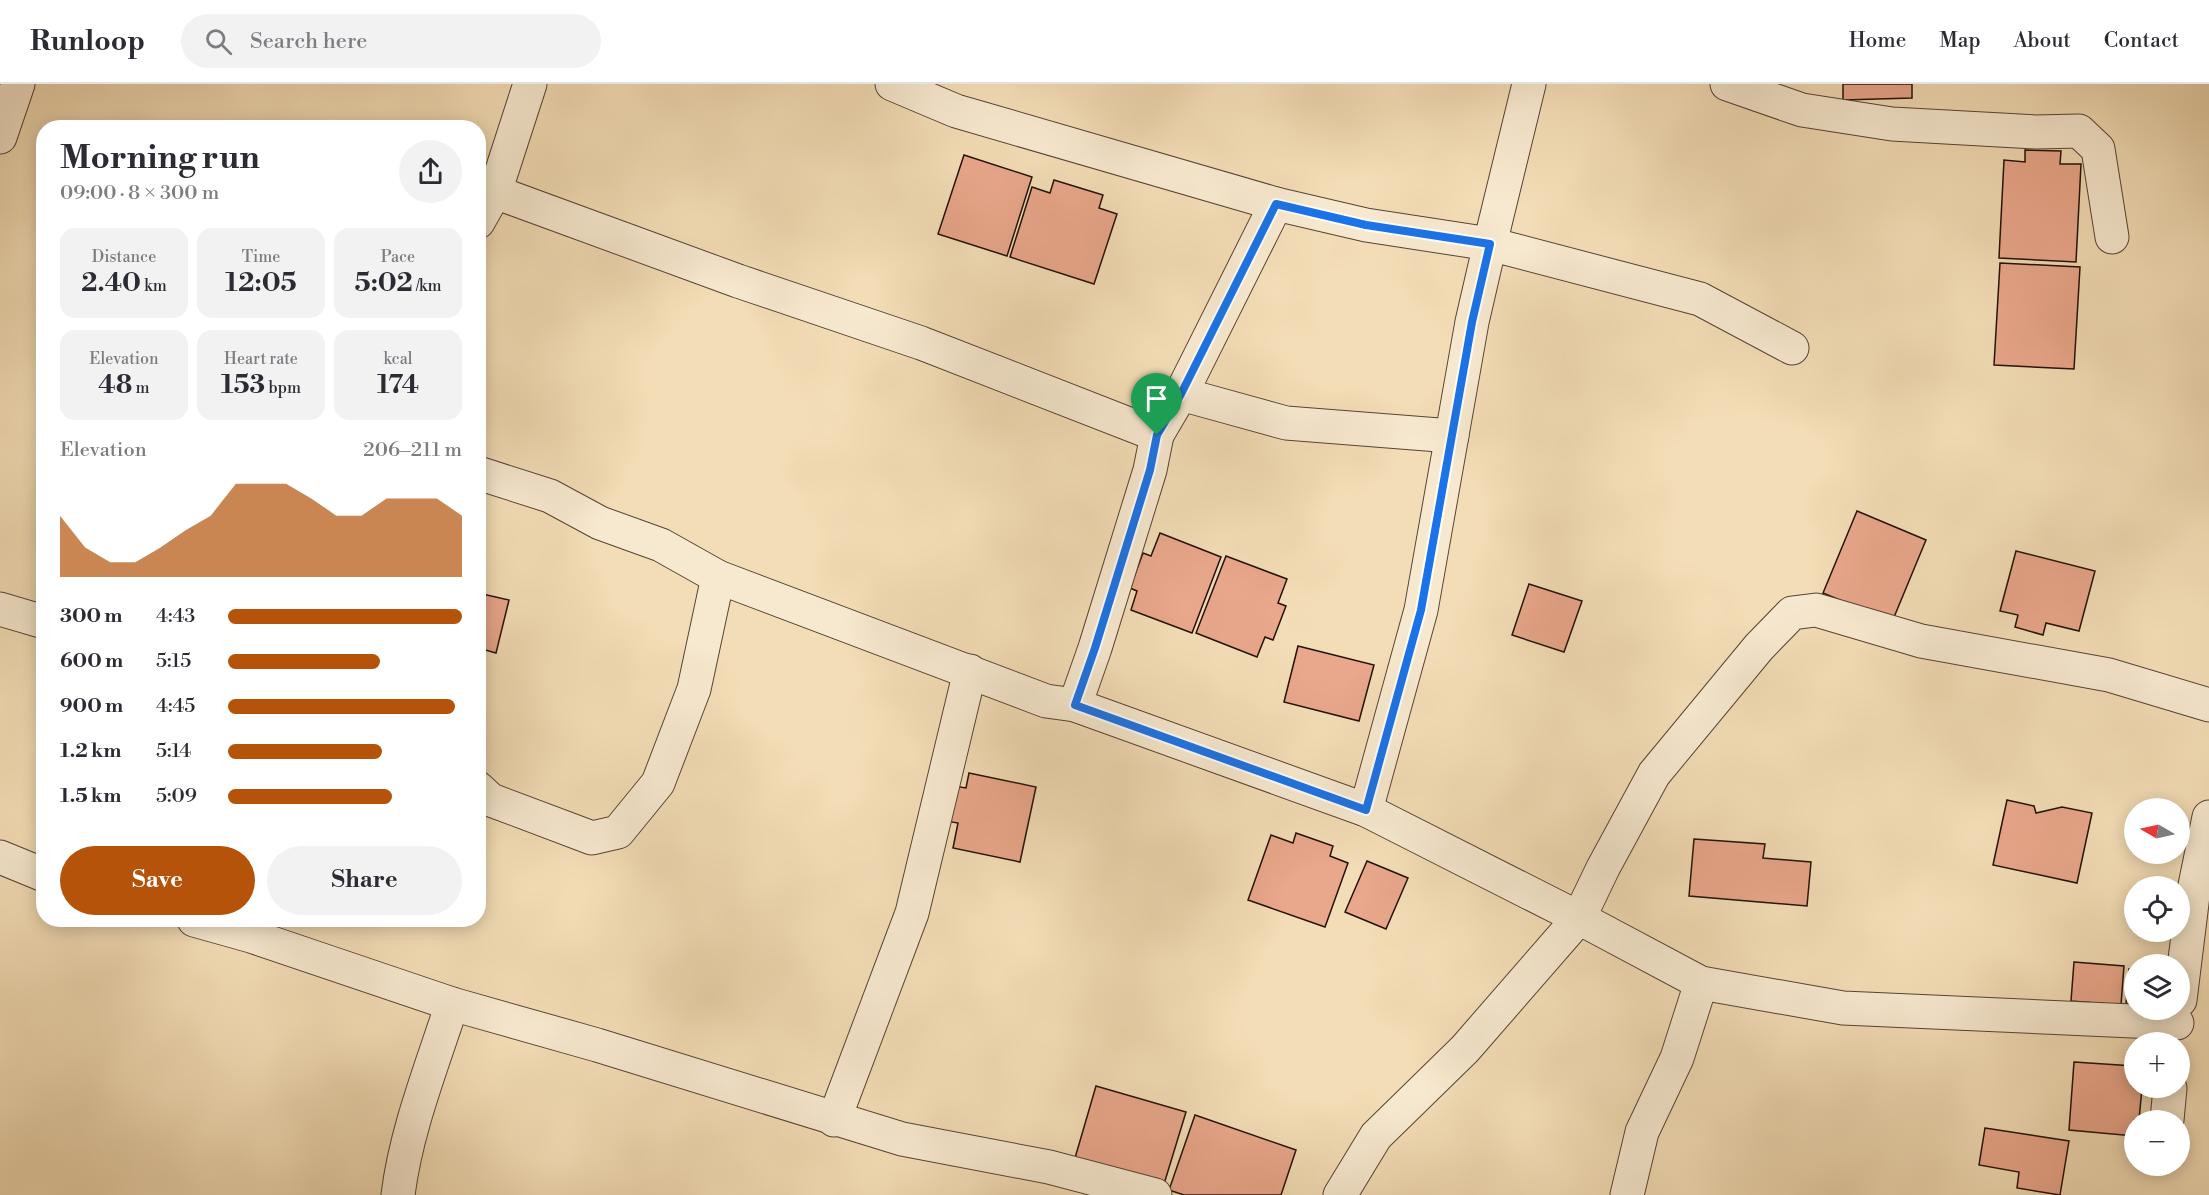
<!DOCTYPE html>
<meta charset="utf-8">
<style>
:root{--surface:#fff;--page:#f2f2f3;--text:#2b2b33;--muted:#7c7c81;--line:#e1e1e2;--accent:#b45309}
body{margin:0;font-family:"Libre Bodoni",serif;background:var(--page);color:var(--text);height:100vh;display:flex;flex-direction:column;font-size:22px;white-space:nowrap}
*{box-sizing:border-box;margin:0}
p{font-size:20px;color:var(--muted)}
.icon{flex:none;width:33px;height:33px;fill:none;stroke:currentColor;stroke-width:2;stroke-linecap:round;stroke-linejoin:round}
.map{position:relative;flex:1;overflow:hidden}
.panel{position:absolute;left:36px;top:36px;width:450px;height:807px;display:flex;flex-direction:column;background:var(--surface);border-radius:24px;box-shadow:0 3px 15px #0003}
.panel>*{flex:none}
.needle{width:39px;rotate:279deg}
.fabs{position:absolute;left:2124px;top:714px;display:grid;gap:12px}
.fabs a{display:grid;place-items:center;width:66px;height:66px;border-radius:50%;background:var(--surface);box-shadow:0 3px 15px #0003;font-size:30px}
.pin{position:absolute;display:grid;place-items:center;width:51px;height:51px;color:#fff;margin:-62px -26px;border-radius:50% 50% 50% 0;rotate:-45deg;box-shadow:0 0 6px #0007}
.pin .icon{rotate:45deg}
.round{display:grid;place-items:center;flex:none;width:63px;height:63px;border-radius:32px;background:var(--page)}
.headline{display:flex;align-items:center;justify-content:space-between;height:102px;padding:0 24px}
h1{font-size:33px;font-weight:800;line-height:45px}
.metrics{display:grid;grid-template-columns:repeat(3,1fr);gap:9px;height:102px;padding:6px 24px}
.metrics div{display:grid;align-content:center;border-radius:15px;background:var(--page);text-align:center}
.metrics b{font-size:26px;font-weight:800}
.metrics small{font-size:16px;font-weight:400}
.metrics p{font-size:16px}
.chart{height:168px;padding:12px 24px}
.chart p{display:flex;justify-content:space-between}
.chart svg{width:100%;height:108px;margin-top:6px;fill:var(--accent);opacity:.7}
.cta{display:flex;gap:12px;margin-top:auto;padding:12px 24px}
.cta a{flex:1;height:69px;border-radius:36px;background:var(--accent);color:#fff;font-size:24px;font-weight:800;line-height:69px;text-align:center}
.cta a+a{background:var(--page);color:var(--text)}
ul{padding:0 24px;list-style:none;font-size:20px}
li{display:grid;grid-template-columns:96px 72px 1fr;align-items:center;height:45px}
li i{height:15px;border-radius:8px;background:var(--accent)}
header{display:flex;align-items:center;gap:36px;box-sizing:border-box;height:84px;padding:0 30px;background:var(--surface);border-bottom:2px solid var(--line)}
header strong{font-size:28px}
nav{display:flex;gap:33px;margin-inline-start:auto;font-size:21px}
.search{width:420px;height:54px;background:var(--page);display:flex;align-items:center;gap:15px;box-sizing:border-box;padding:0 21px;border-radius:33px;color:var(--muted);font-size:22px}
.map>svg:first-child{display:block}
</style>
<header>
<strong>Runloop</strong>
<div class="search"><svg class="icon" aria-label="search" viewBox="0 0 24 24"><circle cx="10" cy="10" r="6"/><path d="M15 15l6 6"/></svg>Search here</div>
<nav><a>Home</a><a>Map</a><a>About</a><a>Contact</a></nav>
</header>
<div class="map">
<svg width="2209" height="1111" viewBox="0 0 2209 1111">
<rect width="100%" height="100%" fill="#f3ddb6"/>
<filter id="stains"><feTurbulence type="fractalNoise" baseFrequency=".00333" numOctaves="4"/><feColorMatrix values="0 0 0 0 .2 0 0 0 0 .09 0 0 0 0 .02 0 0 0 .5 -.17"/></filter>
<radialGradient id="worn" r=".72"><stop offset=".6" stop-color="#630" stop-opacity="0"/><stop offset="1" stop-color="#630" stop-opacity=".3"/></radialGradient>
<g fill="#e9a78b" stroke="#231109" stroke-width="1.5">
<polygon points="1843,0 1912,0 1912,14 1843,16"/>
<polygon points="2025,66 2061,67 2060,80 2081,80 2076,178 1999,174 2004,76 2025,78"/>
<polygon points="964,71 1032,93 1007,172 938,150"/>
<polygon points="1054,96 1103,111 1099,124 1117,130 1094,200 1010,173 1032,103 1050,109"/>
<polygon points="2000,179 2080,183 2074,285 1994,281"/>
<polygon points="1857,427 1926,456 1892,538 1823,509"/>
<polygon points="1160,449 1221,473 1192,549 1131,526 1137,507 1130,504 1143,469 1151,472"/>
<polygon points="2016,467 2095,487 2079,547 2046,539 2043,551 2015,543 2018,531 2000,527"/>
<polygon points="1226,472 1287,495 1278,519 1286,522 1273,556 1265,553 1257,573 1196,549"/>
<polygon points="1529,500 1582,517 1564,568 1512,551"/>
<polygon points="478,509 509,516 496,569 478,564"/>
<polygon points="1298,562 1374,581 1359,637 1284,618"/>
<polygon points="969,689 1036,703 1020,778 953,764 958,739 946,737 954,702 966,704"/>
<polygon points="2007,716 2034,722 2036,729 2062,723 2092,729 2077,799 1993,781"/>
<polygon points="1296,749 1333,762 1330,772 1348,779 1325,843 1248,816 1271,751 1293,759"/>
<polygon points="1694,755 1765,760 1763,774 1811,778 1807,822 1689,812"/>
<polygon points="1367,777 1408,794 1386,845 1345,828"/>
<polygon points="2074,878 2124,882 2121,921 2071,917"/>
<polygon points="2129,885 2134,886 2134,921 2126,920"/>
<polygon points="2074,978 2134,982 2134,1004 2142,1004 2139,1036 2134,1036 2134,1052 2069,1046"/>
<polygon points="1096,1002 1186,1028 1164,1100 1075,1074"/>
<polygon points="1195,1031 1296,1066 1281,1111 1184,1111 1169,1106"/>
<polygon points="1985,1044 2069,1057 2060,1111 2017,1104 2019,1088 1979,1081"/>
</g>
<g fill="none" stroke-linecap="round" stroke-linejoin="round">
<g stroke="#574434" stroke-width="35">
<g id="minor">
<polyline points="892,0 956,27 1276,120 1366,141 1490,160 1529,0"/>
<polyline points="1727,0 1802,26 1892,40 2036,48 2079,47 2098,65 2112,153"/>
<polyline points="0,53 18,0"/>
<polyline points="495,108 738,197 921,259 1157,351"/>
<polyline points="478,138 495,108 530,0"/>
<polyline points="1181,310 1286,339 1452,352"/>
<polyline points="478,389 550,412 600,439 661,461 718,493 1046,617 1075,621 1095,564 1150,386 1157,351 1181,310 1276,120"/>
<polyline points="0,525 44,538"/>
<polyline points="1075,621 1366,726 1579,834 1701,899 1843,924 2177,939"/>
<polyline points="478,704 491,716 592,754 618,748 658,699 694,605 718,493"/>
<polyline points="1366,726 1421,526 1472,238 1490,160 1700,215 1792,264"/>
<polyline points="0,773 44,791"/>
<polyline points="194,836 251,852 452,920 597,961 902,1055 1049,1083 1155,1111"/>
<polyline points="2180,916 2193,811 2209,733"/>
<polyline points="834,1036 912,829 970,587"/>
<polyline points="2167,1036 2170,1004"/>
<path d="M398,1111C406,1046 432,982 452,920"/>
<polyline points="1340,1111 1376,1052 1465,965 1579,834 1603,784 1654,690 1759,563 1792,529 1816,526 1921,557 2109,591 2209,621"/>
<polyline points="1627,1111 1642,1048 1677,974 1701,899"/>
</g>
</g>
<use href="#minor" stroke="#f7e9d0" stroke-width="33"/>
</g>
<g fill="none" stroke-linecap="round" stroke-linejoin="round">
<g stroke="#fff" stroke-width="12">
<polygon id="route" points="1276,120 1366,141 1490,160 1472,238 1421,526 1366,726 1075,621 1095,564 1150,386 1157,351 1181,310"/>
</g>
<use href="#route" stroke="#1a73e8" stroke-width="8"/>
</g>
<rect width="100%" height="100%" filter="url(#stains)"/>
<rect width="100%" height="100%" fill="url(#worn)"/>
</svg>
<div class="fabs">
<a><svg class="needle" viewBox="-14 -14 28 28"><path d="M0-13l5 13h-10z" fill="#e53935"/><path d="M0 13l5-13h-10z" fill="#7c7c81"/></svg></a>
<a><svg class="icon" aria-label="locate" viewBox="0 0 24 24"><circle cx="12" cy="12" r="6"/><path d="M12 2v4M12 18v4M2 12h4M18 12h4"/></svg></a>
<a><svg class="icon" aria-label="layers" viewBox="0 0 24 24"><path d="M12 4l9 5-9 5-9-5zM3 14l9 5 9-5"/></svg></a>
<a>+</a>
<a>−</a>
</div>
<div class="pin" style="left:1157px;top:351px;background:#1e9e55"><svg class="icon" aria-label="arrive" viewBox="0 0 24 24"><path d="M6 21V4h12l-3 4 3 4H6"/></svg></div>
<section class="panel">
<div class="headline"><div><h1>Morning run</h1><p>09:00 · 8 × 300 m</p></div><a class="round"><svg class="icon" aria-label="share" viewBox="0 0 24 24"><path d="M12 15V3M7 8l5-5 5 5M5 13v7h14v-7"/></svg></a></div>
<div class="metrics">
<div><p>Distance</p><b>2.40<small> km</small></b></div>
<div><p>Time</p><b>12:05</b></div>
<div><p>Pace</p><b>5:02<small> /km</small></b></div>
</div>
<div class="metrics">
<div><p>Elevation</p><b>48<small> m</small></b></div>
<div><p>Heart rate</p><b>153<small> bpm</small></b></div>
<div><p>kcal</p><b>174</b></div>
</div>
<div class="chart"><p><span>Elevation</span>206–211 m</p>
<svg viewBox="0 0 160 44" preserveAspectRatio="none"><path d="M0 44V19L10 32L20 38L30 38L40 32L50 25L60 19L70 6L80 6L90 6L100 12L110 19L120 19L130 12L140 12L150 12L160 19V44z"/></svg>
</div>
<ul>
<li><b>300 m</b>4:43<i style="width:100%"></i></li>
<li><b>600 m</b>5:15<i style="width:65%"></i></li>
<li><b>900 m</b>4:45<i style="width:97%"></i></li>
<li><b>1.2 km</b>5:14<i style="width:66%"></i></li>
<li><b>1.5 km</b>5:09<i style="width:70%"></i></li>
</ul>
<div class="cta"><a>Save</a><a>Share</a></div>
</section>
</div>
